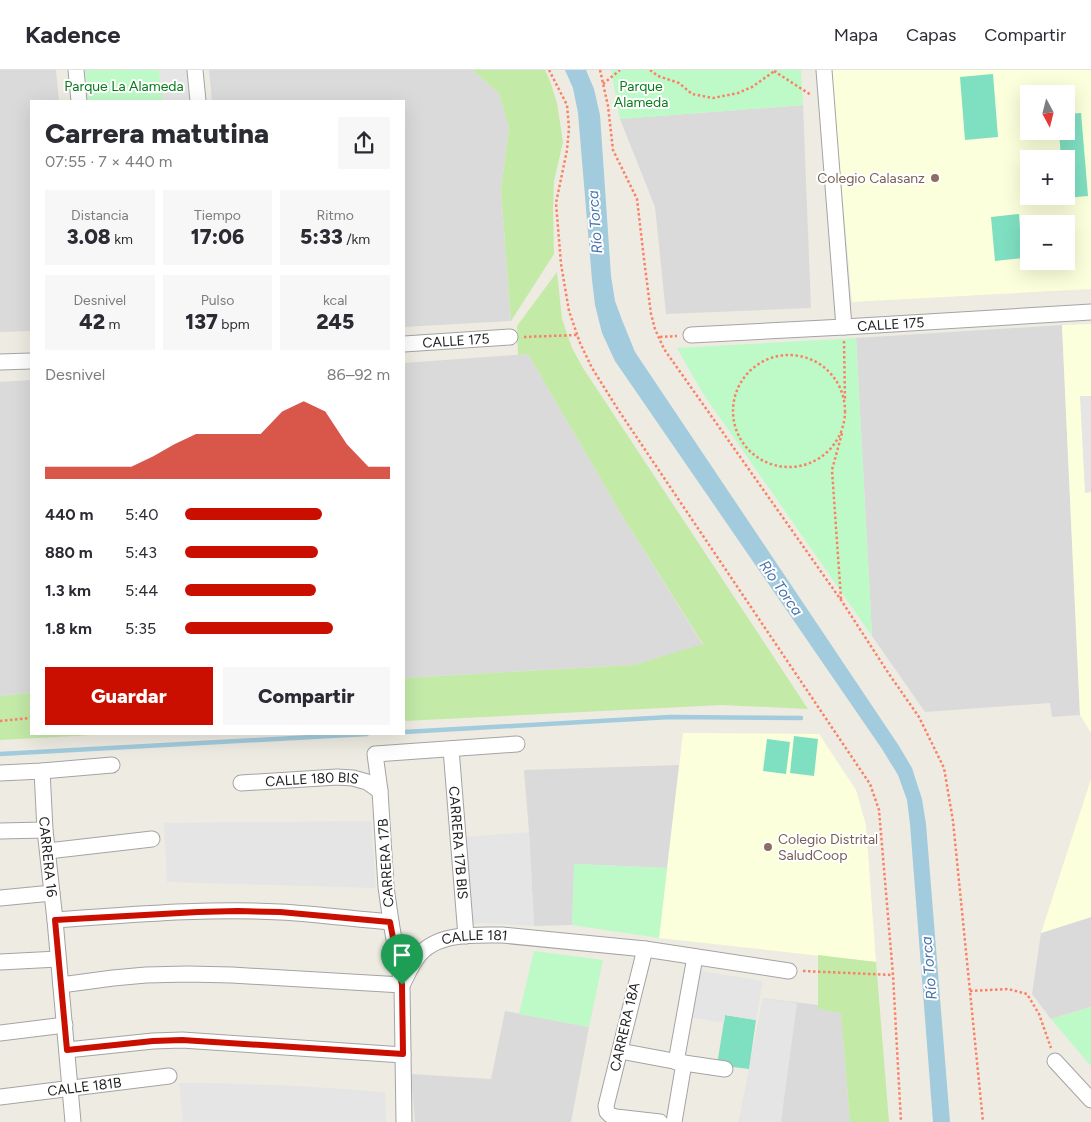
<!DOCTYPE html>
<html lang="es">
<meta charset="utf-8">
<style>
:root{--surface:#fff;--page:#f7f7f7;--text:#2b2b33;--muted:#7c7c81;--line:#e1e1e2;--accent:#ca0f00}
body{margin:0;font-family:Figtree,sans-serif;background:var(--page);color:var(--text);height:100vh;display:flex;flex-direction:column;font-size:19px;white-space:nowrap}
*{box-sizing:border-box;margin:0}
p{font-size:16px;color:var(--muted)}
.icon{flex:none;width:28px;height:28px;fill:none;stroke:currentColor;stroke-width:2;stroke-linecap:round;stroke-linejoin:round}
.map{position:relative;flex:1;overflow:hidden}
.drawer{position:absolute;left:30px;top:30px;width:375px;height:635px;display:flex;flex-direction:column;background:var(--surface);border-radius:0px;box-shadow:0 5px 20px #0002}
.drawer>*{flex:none}
.needle{width:32px;rotate:173deg}
.controls{position:absolute;left:1020px;top:15px;display:grid;gap:10px}
.controls a{display:grid;place-items:center;width:55px;height:55px;border-radius:0px;background:var(--surface);box-shadow:0 5px 20px #0002;font-size:25px}
.pin{position:absolute;display:grid;place-items:center;width:42px;height:42px;color:#fff;margin:-51px -21px;border-radius:50% 50% 50% 0;rotate:-45deg;box-shadow:0 0 5px #0007}
.pin .icon{rotate:45deg}
.round{display:grid;place-items:center;flex:none;width:52px;height:52px;border-radius:0px;background:var(--page)}
.head{display:flex;align-items:center;justify-content:space-between;height:85px;padding:0 15px}
h1{font-size:28px;font-weight:800;line-height:38px}
.stats{display:grid;grid-template-columns:repeat(3,1fr);gap:8px;height:85px;padding:5px 15px}
.stats div{display:grid;align-content:center;border-radius:0px;background:var(--page);text-align:center}
.stats b{font-size:21px;font-weight:800}
.stats small{font-size:14px;font-weight:400}
.stats p{font-size:14px}
.chart{height:140px;padding:10px 15px}
.chart p{display:flex;justify-content:space-between}
.chart svg{width:100%;height:90px;margin-top:5px;fill:var(--accent);opacity:.7}
.cta{display:flex;gap:10px;margin-top:auto;padding:10px 15px}
.cta a{flex:1;height:58px;border-radius:0px;background:var(--accent);color:#fff;font-size:20px;font-weight:800;line-height:58px;text-align:center}
.cta a+a{background:var(--page);color:var(--text)}
ul{padding:0 15px;list-style:none;font-size:16px}
li{display:grid;grid-template-columns:80px 60px 1fr;align-items:center;height:38px}
li i{height:12px;border-radius:6px;background:var(--accent)}
header{display:flex;align-items:center;gap:30px;box-sizing:border-box;height:70px;padding:0 25px;background:var(--surface);border-bottom:1px solid var(--line)}
header strong{font-size:24px}
nav{display:flex;gap:28px;margin-inline-start:auto;font-size:18px}
.map>svg:first-child{display:block}
</style>
<header>
<strong>Kadence</strong>
<nav><a>Mapa</a><a>Capas</a><a>Compartir</a></nav>
</header>
<div class="map">
<svg width="1091" height="1052" viewBox="0 0 1091 1052">
<rect width="100%" height="100%" fill="#eeebe2"/>
<g fill="#dbdada">
<polygon points="0,0 56,0 59,31 31,31 31,261 0,262"/>
<polygon points="209,0 472,0 499,23 509,58 501,120 511,251 404,257 404,31 212,31"/>
<polygon points="803,35 811,238 666,244 655,137 620,49"/>
<polygon points="1062,255 1080,645 1052,647 1050,633 925,642 872,566 856,268"/>
<polygon points="528,284 623,447 703,575 634,595 404,608 404,293"/>
<polygon points="31,310 31,623 0,626 0,312"/>
<polygon points="679,695 667,798 575,794 572,855 534,856 529,762 524,700"/>
<polygon points="1091,847 1091,937 1051,949 1032,924 1041,863"/>
<polygon points="763,928 818,935 818,939 841,942 850,1052 739,1052"/>
<polygon points="505,941 589,957 571,1052 415,1052 411,1004 491,1009"/>
</g>
<g fill="#fcffdb" fill-rule="evenodd">
<path d="M831,0H1091V219L852,232ZM1029,24H1066V61H1029ZM1029,89H1066V126H1029ZM1029,154H1066V191H1029Z"/>
<polygon points="1091,254 1091,663 1080,645 1062,255"/>
<polygon points="683,663 819,664 856,720 866,755 876,892 659,868"/>
<polygon points="1091,709 1091,847 1041,863"/>
</g>
<g fill="#c3eaa7">
<polygon points="472,0 545,0 550,11 557,33 563,72 554,111 553,139 554,184 511,251 501,120 509,58 499,23"/>
<polygon points="557,202 562,249 572,278 583,298 808,639 722,635 404,651 404,608 634,595 703,574 623,447 528,284 518,285 517,256"/>
<polygon points="31,623 31,664 112,664 0,670 0,626"/>
<polygon points="818,885 876,892 889,1052 850,1052 841,943 818,939"/>
</g>
<g fill="#befac7">
<polygon points="85,0 159,0 163,31 88,31"/>
<polygon points="611,0 801,0 803,35 620,49"/>
<polygon points="856,268 872,566 702,322 677,278"/>
<polygon points="574,794 667,798 659,868 572,855"/>
<polygon points="534,881 603,890 589,957 519,944"/>
<polygon points="1091,937 1091,996 1051,949"/>
</g>
<g fill="#7fdfc1">
<polygon points="993,4 998,67 965,70 960,7"/>
<polygon points="1081,43 1088,126 1065,128 1064,126 1066,126 1066,89 1061,89 1059,61 1066,61 1066,44"/>
<polygon points="1019,144 1022,188 995,191 991,147"/>
<polygon points="794,666 818,669 814,706 790,703"/>
<polygon points="767,669 790,672 786,704 763,701"/>
<polygon points="725,945 756,950 749,999 717,995"/>
</g>
<g fill="#e5e5e5">
<polygon points="159,0 198,0 201,31 163,31"/>
<polygon points="1080,326 1091,326 1091,422 1085,423"/>
<polygon points="371,751 376,818 167,812 164,753"/>
<polygon points="529,762 534,856 485,853 469,854 465,767"/>
<polygon points="695,900 763,911 756,950 725,945 724,953 688,947"/>
<polygon points="763,928 797,933 781,1052 739,1052"/>
<polygon points="179,1013 212,1013 300,1016 385,1022 386,1052 183,1052"/>
</g>
<polygon fill="#a2cbdd" points="565,0 586,0 594,19 600,45 611,206 615,231 622,250 635,282 899,676 912,698 922,729 926,754 950,1052 933,1052 910,754 907,730 898,705 882,679 615,291 602,263 595,235 592,210 578,43 573,18"/>
<g fill="none" stroke-linecap="round" stroke-linejoin="round">
<g stroke="#a2cbdd" stroke-width="4.5">
<polyline points="404,662 670,647 801,648"/>
<polyline points="0,684 367,664"/>
</g>
<g stroke="#a4a4a4" stroke-width="17">
<g id="street">
<polyline points="76,0 79,31"/>
<polyline points="195,0 198,31"/>
<polyline points="824,0 844,257"/>
<path id="s1" d="M691,265L844,257L1091,242"/>
<path id="s2" d="M404,274L510,267"/>
<polyline points="0,292 31,291"/>
<path id="s3" d="M451,679L466,866"/>
<path id="s4" d="M42,701L45,760L55,850L73,1052"/>
<polyline points="0,703 42,701 112,695"/>
<path id="s5" d="M241,713L337,707L353,708L367,712L380,721"/>
<polyline points="0,761 45,760"/>
<polyline points="48,781 152,769"/>
<polyline points="0,828 52,823"/>
<path d="M55,850C130,845 205,838 280,842C317,844 354,849 391,852"/>
<polyline points="645,879 606,1036 607,1042 610,1045 616,1047 660,1052"/>
<polyline points="0,892 58,889"/>
<polyline points="61,915 113,908 146,905 187,904 232,905 402,915"/>
<path id="s6" d="M402,915C407,906 411,896 417,888C435,862 475,865 502,865L645,879L789,901"/>
<polyline points="0,963 65,955"/>
<polyline points="67,980 153,971 182,970 403,985"/>
<polyline points="620,981 684,993 725,999"/>
<polyline points="1055,991 1091,1030"/>
<polyline points="676,992 695,887"/>
<path id="s7" d="M0,1027L169,1006"/>
<polyline points="404,1052 402,915 391,852 386,817 380,721 375,684 517,674"/>
<polyline points="674,1052 684,993"/>
</g>
</g>
<g stroke="#fb8166" stroke-width="2.5" stroke-dasharray="2.5 2.5" stroke-linecap="butt">
<polyline points="549,0 567,35 569,58 567,80 556,133 561,194 569,241 580,273 592,298 619,341 870,714 879,740 893,905 901,1052"/>
<polyline points="600,0 608,36 613,80 637,129 644,189 651,244 655,259 664,279 841,530 889,604 919,647 944,698 953,751 983,1052"/>
<polyline points="650,0 658,6 679,13 692,24 713,28 738,23 752,17 776,0"/>
<polyline points="774,1 811,25"/>
<polyline points="603,14 620,0"/>
<polyline points="524,267 577,265"/>
<polyline points="660,267 677,266"/>
<polyline points="844,271 845,331"/>
<circle cx="789" cy="341" r="56"/>
<polyline points="841,529 832,400 842,363"/>
<polyline points="0,651 31,648"/>
<polyline points="803,901 893,905"/>
<polyline points="970,921 1008,919 1027,924 1039,944 1051,978"/>
</g>
<use href="#street" stroke="#fff" stroke-width="15"/>
</g>
<g fill="none" stroke-linecap="round" stroke-linejoin="round">
<g stroke="#fff" stroke-width="10">
<polygon id="route" points="238,841 280,842 390,852 402,915 403,984 182,970 153,971 67,980 55,850 198,842"/>
</g>
<use href="#route" stroke="#ca0f00" stroke-width="6"/>
</g>
<g fill="#8d6e63" stroke="#fff" stroke-width="2">
<circle cx="935" cy="108" r="5"/>
<circle cx="768" cy="777" r="5"/>
</g>
<g text-anchor="middle" dominant-baseline="central" stroke-width="4" stroke-linejoin="round" paint-order="stroke">
<g font-size="14" fill="#0a7c1c" stroke="#fff">
<text x="124" y="16">Parque La Alameda</text>
<text x="641" y="16">Parque<tspan x="641" dy="16">Alameda</tspan></text>
</g>
<g font-size="14" fill="#785e54" stroke="#fff" text-anchor="end">
<text x="925" y="108">Colegio Calasanz</text>
<text x="778" y="769" text-anchor="start">Colegio Distrital<tspan x="778" dy="16">SaludCoop</tspan></text>
</g>
<g font-size="14" fill="#1d1d1d" stroke="#fff">
<text stroke="none"><textPath href="#s1" startOffset="200">CALLE 175</textPath></text>
<text stroke="none"><textPath href="#s2" startOffset="52">CALLE 175</textPath></text>
<text stroke="none"><textPath href="#s5" startOffset="71">CALLE 180 BIS</textPath></text>
<text stroke="none"><textPath href="#s3" startOffset="94">CARRERA 17B BIS</textPath></text>
<text stroke="none"><textPath href="#s4" startOffset="86">CARRERA 16</textPath></text>
<text transform="translate(386 793) rotate(-94)">CARRERA 17B</text>
<text stroke="none"><textPath href="#s6" startOffset="95">CALLE 181</textPath></text>
<text transform="translate(625 957) rotate(-77)">CARRERA 18A</text>
<text stroke="none"><textPath href="#s7" startOffset="85">CALLE 181B</textPath></text>
</g>
<g font-size="15" font-style="italic" fill="#4873ad" stroke="#fff">
<text transform="translate(595 152) rotate(-94)">Río Torca</text>
<text transform="translate(781 518) rotate(55)">Río Torca</text>
<text transform="translate(929 898) rotate(-95)">Río Torca</text>
</g>
</g>
</svg>
<div class="controls">
<a><svg class="needle" viewBox="-14 -14 28 28"><path d="M0-13l5 13h-10z" fill="#e53935"/><path d="M0 13l5-13h-10z" fill="#7c7c81"/></svg></a>
<a>+</a>
<a>−</a>
</div>
<div class="pin" style="left:402px;top:915px;background:#1e9e55"><svg class="icon" aria-label="arrive" viewBox="0 0 24 24"><path d="M6 21V4h12l-3 4 3 4H6"/></svg></div>
<section class="drawer">
<div class="head"><div><h1>Carrera matutina</h1><p>07:55 · 7 × 440 m</p></div><a class="round"><svg class="icon" aria-label="share" viewBox="0 0 24 24"><path d="M12 15V3M7 8l5-5 5 5M5 13v7h14v-7"/></svg></a></div>
<div class="stats">
<div><p>Distancia</p><b>3.08<small> km</small></b></div>
<div><p>Tiempo</p><b>17:06</b></div>
<div><p>Ritmo</p><b>5:33<small> /km</small></b></div>
</div>
<div class="stats">
<div><p>Desnivel</p><b>42<small> m</small></b></div>
<div><p>Pulso</p><b>137<small> bpm</small></b></div>
<div><p>kcal</p><b>245</b></div>
</div>
<div class="chart"><p><span>Desnivel</span>86–92 m</p>
<svg viewBox="0 0 160 44" preserveAspectRatio="none"><path d="M0 44V38L10 38L20 38L30 38L40 38L50 33L60 27L70 22L80 22L90 22L100 22L110 11L120 6L130 11L140 27L150 38L160 38V44z"/></svg>
</div>
<ul>
<li><b>440 m</b>5:40<i style="width:67%"></i></li>
<li><b>880 m</b>5:43<i style="width:65%"></i></li>
<li><b>1.3 km</b>5:44<i style="width:64%"></i></li>
<li><b>1.8 km</b>5:35<i style="width:72%"></i></li>
</ul>
<div class="cta"><a>Guardar</a><a>Compartir</a></div>
</section>
</div>
